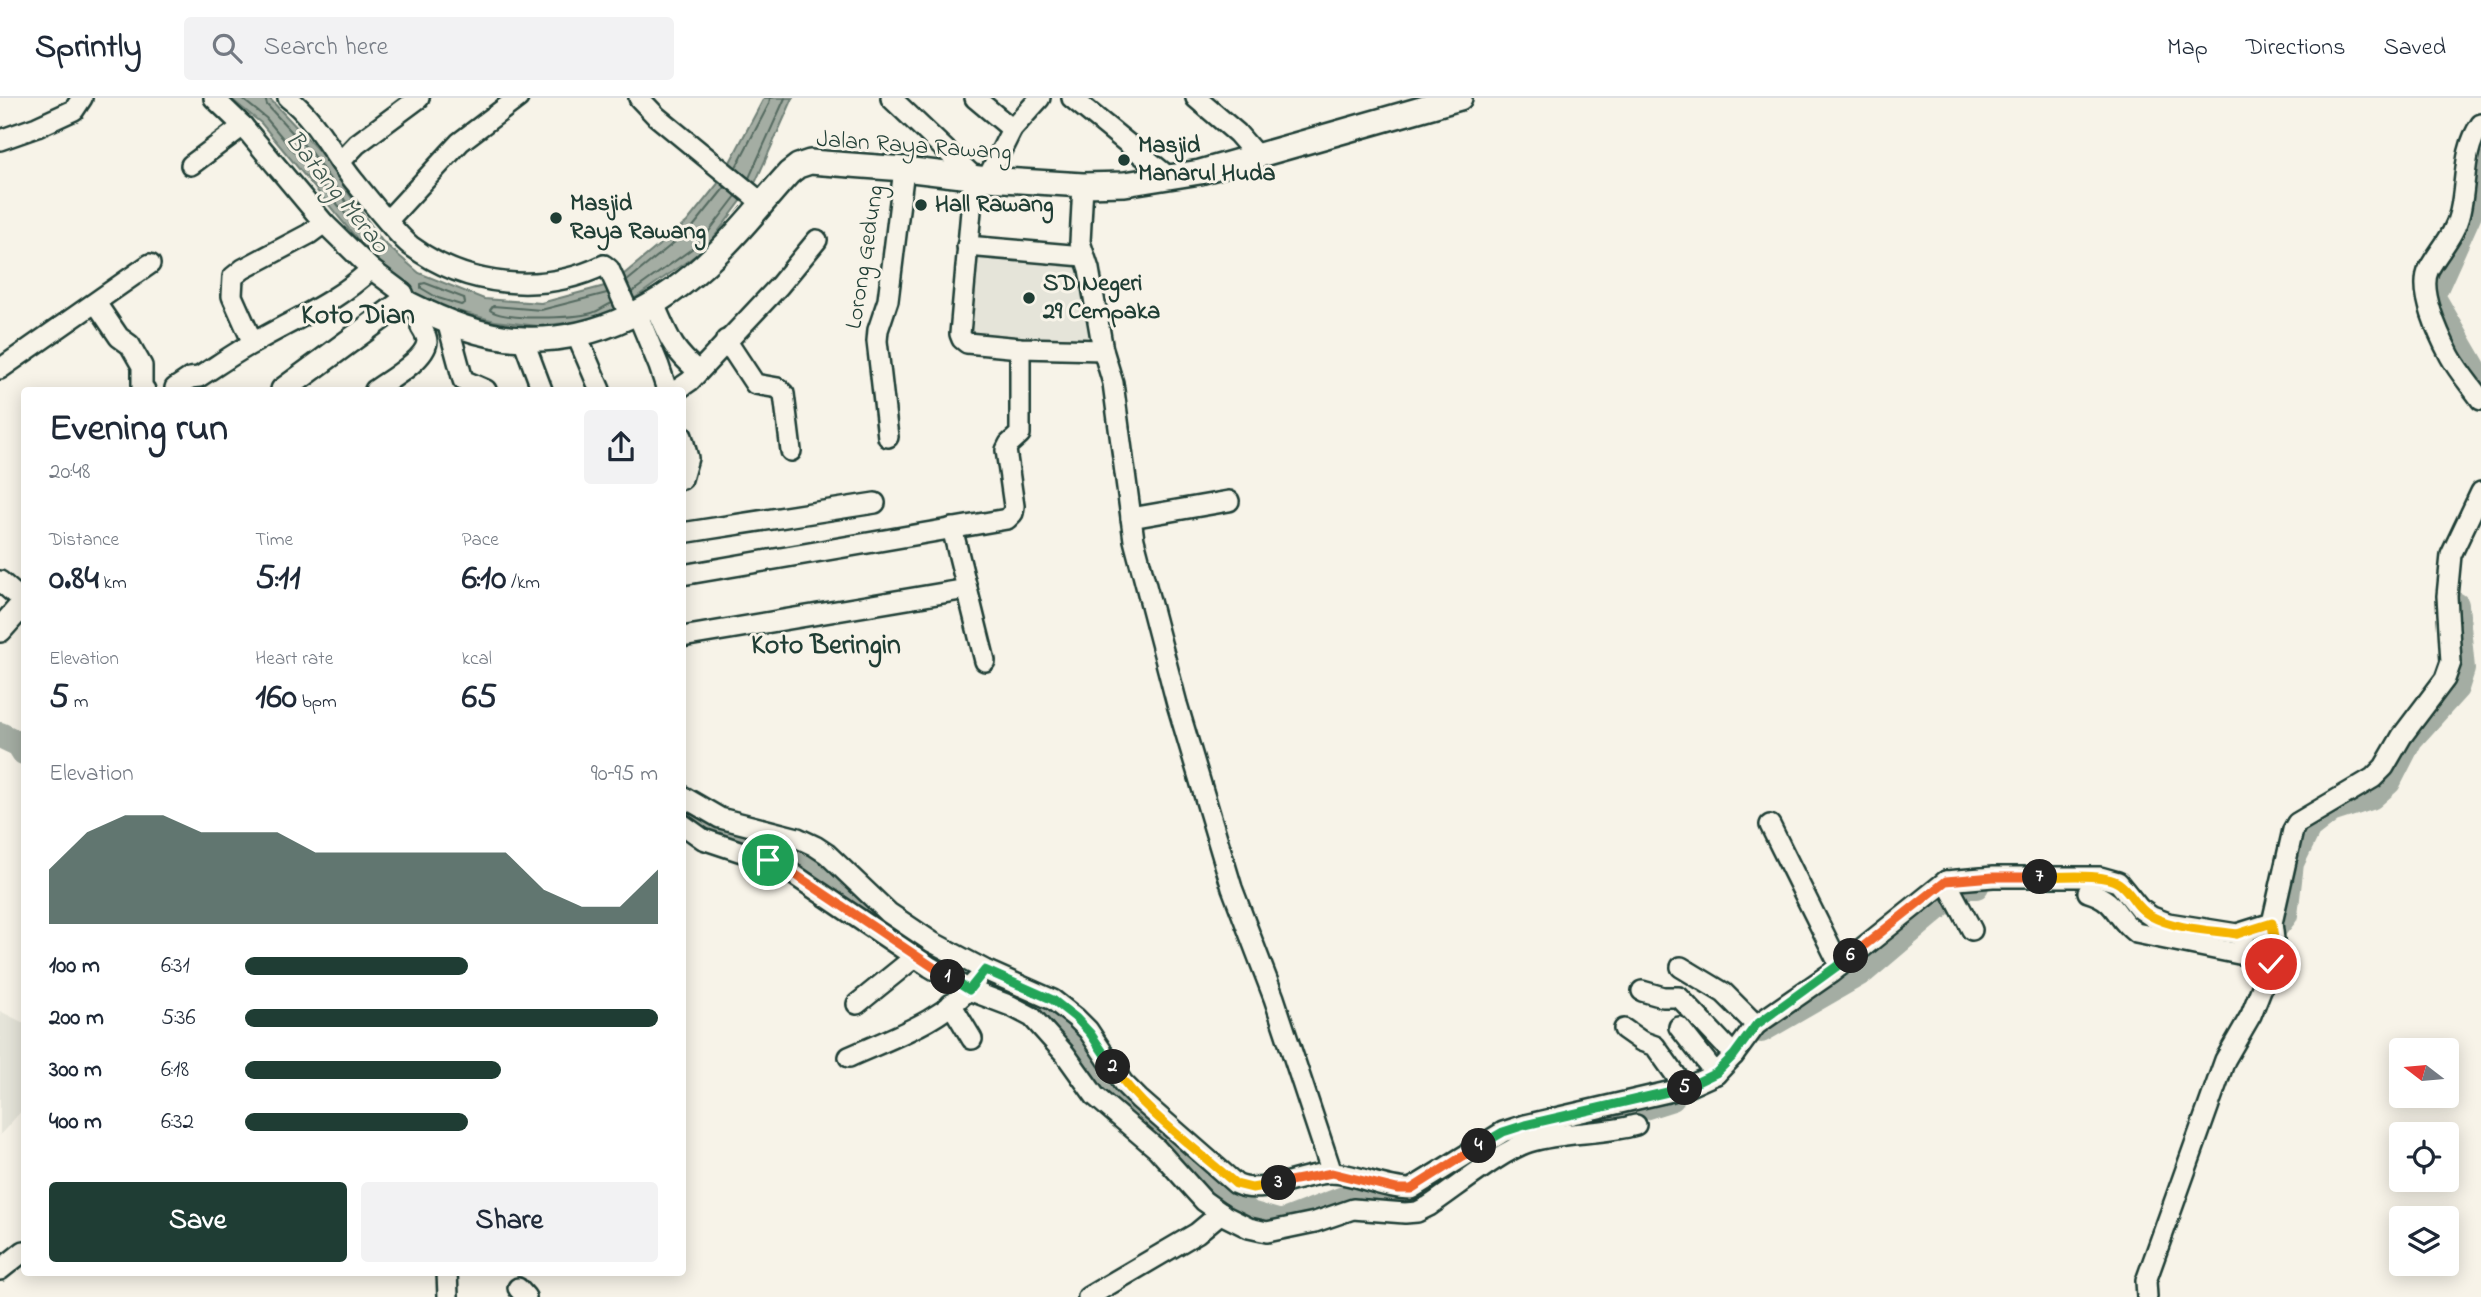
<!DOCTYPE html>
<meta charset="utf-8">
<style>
:root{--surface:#fff;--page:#f2f2f3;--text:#1f2937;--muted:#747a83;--line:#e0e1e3;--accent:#1f3d34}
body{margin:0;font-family:"Indie Flower",sans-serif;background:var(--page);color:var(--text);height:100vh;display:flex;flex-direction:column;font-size:26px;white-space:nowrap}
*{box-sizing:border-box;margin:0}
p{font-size:23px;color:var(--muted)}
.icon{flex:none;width:38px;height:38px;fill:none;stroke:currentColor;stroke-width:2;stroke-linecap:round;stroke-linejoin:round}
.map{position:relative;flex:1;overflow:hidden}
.details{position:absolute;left:21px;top:289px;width:665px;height:889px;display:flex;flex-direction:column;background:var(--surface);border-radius:7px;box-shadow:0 4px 18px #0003}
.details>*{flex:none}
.needle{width:46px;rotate:286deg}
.controls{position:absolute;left:2389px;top:940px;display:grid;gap:14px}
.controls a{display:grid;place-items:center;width:70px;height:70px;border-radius:7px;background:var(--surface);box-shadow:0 4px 18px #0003;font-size:35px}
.pin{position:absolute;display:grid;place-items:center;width:60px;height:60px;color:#fff;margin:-30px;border:4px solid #fff;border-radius:50%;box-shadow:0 2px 7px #0007}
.km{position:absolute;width:35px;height:35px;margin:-18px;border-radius:50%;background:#222;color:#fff;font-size:19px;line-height:35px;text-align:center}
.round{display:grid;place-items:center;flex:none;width:74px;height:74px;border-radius:7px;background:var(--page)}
.summary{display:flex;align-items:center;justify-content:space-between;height:119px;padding:0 28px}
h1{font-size:38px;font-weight:800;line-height:52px}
.figures{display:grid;grid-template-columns:repeat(3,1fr);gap:10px;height:119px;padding:7px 28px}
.figures div{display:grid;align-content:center}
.figures b{font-size:35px;font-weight:800}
.figures small{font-size:19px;font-weight:400}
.figures p{font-size:19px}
.chart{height:196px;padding:14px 28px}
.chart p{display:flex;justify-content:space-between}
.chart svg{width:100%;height:126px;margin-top:7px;fill:var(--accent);opacity:.7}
.action{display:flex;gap:14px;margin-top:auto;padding:14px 28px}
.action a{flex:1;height:80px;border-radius:7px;background:var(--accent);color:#fff;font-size:28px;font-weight:800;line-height:80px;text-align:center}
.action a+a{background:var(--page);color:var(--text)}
ul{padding:0 28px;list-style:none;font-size:23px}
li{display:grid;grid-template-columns:112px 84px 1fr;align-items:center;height:52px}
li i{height:18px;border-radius:9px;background:var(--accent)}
header{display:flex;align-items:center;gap:42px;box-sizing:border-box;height:98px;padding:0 35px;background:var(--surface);border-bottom:2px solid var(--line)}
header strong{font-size:33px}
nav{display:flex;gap:38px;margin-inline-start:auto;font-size:24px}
.search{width:490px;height:63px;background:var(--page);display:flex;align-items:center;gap:18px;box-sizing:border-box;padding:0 24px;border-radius:7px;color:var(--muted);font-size:26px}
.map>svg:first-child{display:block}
</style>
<header>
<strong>Sprintly</strong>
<div class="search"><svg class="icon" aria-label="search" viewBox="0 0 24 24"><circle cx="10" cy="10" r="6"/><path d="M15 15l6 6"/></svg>Search here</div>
<nav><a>Map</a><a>Directions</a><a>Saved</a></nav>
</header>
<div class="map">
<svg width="2481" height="1199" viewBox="0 0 2481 1199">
<rect width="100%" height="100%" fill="#f7f3e8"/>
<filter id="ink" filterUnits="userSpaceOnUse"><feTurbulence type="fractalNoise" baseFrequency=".0143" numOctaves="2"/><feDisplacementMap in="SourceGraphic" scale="14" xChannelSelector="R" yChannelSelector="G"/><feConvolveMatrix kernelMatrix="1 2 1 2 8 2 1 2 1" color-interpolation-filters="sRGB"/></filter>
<g filter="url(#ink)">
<g fill="#e5e4d9">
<polygon points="971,152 1083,161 1098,246 965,239"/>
<polygon points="0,913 24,925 24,1010 0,1037"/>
</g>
<polygon fill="#a4ada3" stroke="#6f8077" stroke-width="2" points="230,0 269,0 318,52 382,143 419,175 484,201 541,205 612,186 687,124 720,83 764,0 793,0 756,83 706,150 635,200 594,222 538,228 495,223 435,207 391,182 261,25"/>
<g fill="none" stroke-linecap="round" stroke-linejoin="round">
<g stroke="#546a60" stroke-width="2">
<polyline points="241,0 266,20 348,119 353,120 354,115 312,56 267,7 265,0"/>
<polyline points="736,69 769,6 770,0"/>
<polyline points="749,80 785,0"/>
<polyline points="627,183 692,130 725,89"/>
<polygon points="425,185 464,200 465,205 461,207 438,200 421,190 421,186"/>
<polyline points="632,194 700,145 736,98"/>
<path d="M607,195L541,212L493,208L490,212C502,223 575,220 592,215C599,213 605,208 612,205"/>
</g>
<g stroke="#a4ada3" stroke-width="26">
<polyline points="2481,39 2471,111 2432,198 2481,283"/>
<polyline points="0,637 19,646 24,654"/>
<polyline points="682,715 707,732 821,769 888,831 1066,928 1112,996 1250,1116 1281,1125 1362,1094 1413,1100 1499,1050"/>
<polyline points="2219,843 2240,848 2265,842 2285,817 2291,765 2308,730 2331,712 2371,699 2388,684 2410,641 2456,590 2462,571 2456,507"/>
<polyline points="1761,932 1863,873 1963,788 1976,788"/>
<polyline points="1561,1030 1584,1028 1672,1000"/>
</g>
<g stroke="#1f3d34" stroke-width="24">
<g id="minor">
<polyline points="214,0 243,28 324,125 371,171 403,195 407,205"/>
<path d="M288,0C316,21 332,56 354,83C368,100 395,135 411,148C466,189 542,197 604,167L609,171L630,218"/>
<polyline points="639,0 656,18 762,105"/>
<polyline points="891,0 974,79 960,236 962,241 967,245 1020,250 1103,252"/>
<polyline points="975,0 1012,31"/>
<polyline points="1072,0 1170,80"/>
<polyline points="1196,0 1237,35 1256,57"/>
<path d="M2481,26C2462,53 2467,84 2460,114C2455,137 2440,151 2429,171C2418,192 2439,237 2450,258C2458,273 2471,288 2481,302"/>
<polyline points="0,42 37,29 74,12 82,0"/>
<polyline points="340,64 357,46 419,0"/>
<polyline points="191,67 243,28"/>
<polyline points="987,81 1012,31 1040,0"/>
<polyline points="1083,87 1080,144 1089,171 1103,252 1113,285 1134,442 1177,606 1232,790 1274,900 1332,1075"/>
<polyline points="388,122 460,44 518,0"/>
<polyline points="967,148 1083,158"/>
<polyline points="96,205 119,239 130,247 142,268 142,289 145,292"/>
<path d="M654,206C668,237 671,251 698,273"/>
<polyline points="637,215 659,268 667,292"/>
<polyline points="447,223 463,282 486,292"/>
<polyline points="577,238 600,292"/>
<polyline points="523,241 542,292"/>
<polyline points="726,242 755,286 778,290 784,296 791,353"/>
<polyline points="253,245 232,198 233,179 243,171 309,136 324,125"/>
<polyline points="0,271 150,166"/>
<path d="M175,290L190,280L199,279C218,267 236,254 255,244C295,221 337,204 371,171"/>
<path d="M375,292C389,282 425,262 427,244C427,238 424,234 421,229L424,213"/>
<polyline points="677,292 690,283 779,188 817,142"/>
<polyline points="682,338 688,360 682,381"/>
<polyline points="888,339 877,243 878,232 888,202 904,71"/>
<polyline points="1131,420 1229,403"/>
<polyline points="952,430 985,563"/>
<polyline points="682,435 875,405"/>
<polyline points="682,477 1007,421 1013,415 1014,408 1006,352 1009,346 1020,336 1020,250"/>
<polyline points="0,483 24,504"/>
<polyline points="682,539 967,491"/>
<path d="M682,698L720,720L798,740L815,748L827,756L889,815L932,844L985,872L1053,902L1076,920L1088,932L1123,985L1139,1001L1236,1086C1263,1099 1303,1075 1331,1075C1355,1075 1383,1091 1411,1091L1503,1034L1525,1027L1685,990L1716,976L1734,957L1756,927L1831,875L1946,783L1993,779H2100L2118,784L2139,810L2152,819L2168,825L2237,836L2272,825L2293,732L2297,725L2373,680L2384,669L2402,638L2445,581L2451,564L2447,498L2451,457L2481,394"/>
<path d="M682,726L703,741L778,766L930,869L969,892L1011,908L1032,919L1065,956L1095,998L1157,1051L1204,1103L1225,1118L1249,1130L1267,1134L1315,1124L1353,1111L1405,1115L1417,1114L1429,1108C1456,1090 1501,1053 1529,1044C1563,1033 1601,1037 1636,1027"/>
<polyline points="1770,727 1840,868"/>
<polyline points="1946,783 1972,832"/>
<path d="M2088,794C2118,803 2114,819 2136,835L2239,856L2242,853L2245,836"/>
<polyline points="1681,869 1724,895 1756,927"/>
<polyline points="1642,893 1663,899 1679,899 1734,957"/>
<polyline points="857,906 915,859"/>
<polyline points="951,906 972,941"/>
<polyline points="1679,929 1716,976"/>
<polyline points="1624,931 1641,943 1655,948 1685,990"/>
<path d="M849,959C893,939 944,923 976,883"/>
<polyline points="0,1172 24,1153"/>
<polyline points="447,1174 448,1198"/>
<polyline points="518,1190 526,1199"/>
<polyline points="1088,1199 1197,1135 1221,1115"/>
<polyline points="2147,1199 2146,1183 2225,962 2251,917 2271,866 2275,850 2272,825"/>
</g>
</g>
<g stroke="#1f3d34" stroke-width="28">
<g id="major">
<path d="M283,292L400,206L407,205C443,223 483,240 524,241C597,244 663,208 714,158C741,133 764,102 789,75L798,68L810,64L904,71L987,81L1083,87L1125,86L1200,74L1460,0"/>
<polyline points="0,532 24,505"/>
</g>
</g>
<use href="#minor" stroke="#f7f3e8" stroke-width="19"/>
<use href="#major" stroke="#f7f3e8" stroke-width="23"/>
</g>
</g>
<g fill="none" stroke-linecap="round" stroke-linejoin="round" filter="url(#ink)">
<g stroke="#fff" stroke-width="14">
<polyline id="split-1" points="768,762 787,771 948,879"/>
</g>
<g stroke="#fff" stroke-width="14">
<polyline id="split-2" points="948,879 969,892 985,872 1053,902 1076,920 1090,935 1113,969"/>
</g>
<g stroke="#fff" stroke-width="14">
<path id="split-3" d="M1113,969C1142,1012 1196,1051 1236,1086L1252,1090L1279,1085"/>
</g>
<g stroke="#fff" stroke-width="14">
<polyline id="split-4" points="1279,1085 1332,1075 1397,1091 1411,1091 1479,1048"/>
</g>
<g stroke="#fff" stroke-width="14">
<polyline id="split-5" points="1479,1048 1503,1034 1525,1027 1685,990"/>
</g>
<g stroke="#fff" stroke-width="14">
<polyline id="split-6" points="1685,990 1716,975 1734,957 1756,927 1851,858"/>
</g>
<g stroke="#fff" stroke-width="14">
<polyline id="split-7" points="1851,858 1946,783 1993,779 2040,779"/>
</g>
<g stroke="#fff" stroke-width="14">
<path id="split-8" d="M2040,779C2059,779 2107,774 2121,787C2133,797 2136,810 2151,818C2175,831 2210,832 2237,836"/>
</g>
<g stroke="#fff" stroke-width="14">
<polyline id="split-9" points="2237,836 2272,825 2275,850 2271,866"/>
</g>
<use href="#split-1" stroke="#f0652b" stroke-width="9"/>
<use href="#split-2" stroke="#22a559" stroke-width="9"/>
<use href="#split-3" stroke="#f5b400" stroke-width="9"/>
<use href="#split-4" stroke="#f0652b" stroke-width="9"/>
<use href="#split-5" stroke="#22a559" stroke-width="9"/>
<use href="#split-6" stroke="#22a559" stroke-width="9"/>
<use href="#split-7" stroke="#f0652b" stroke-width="9"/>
<use href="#split-8" stroke="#f5b400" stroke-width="9"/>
<use href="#split-9" stroke="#f5b400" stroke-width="9"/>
</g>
<g fill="#1f3d34" stroke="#f7f3e8" stroke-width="2.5">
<circle cx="1124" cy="62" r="7"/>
<circle cx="921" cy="107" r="7"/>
<circle cx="556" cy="120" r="7"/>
<circle cx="1029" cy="200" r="7"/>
</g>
<g text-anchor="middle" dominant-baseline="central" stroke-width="6" stroke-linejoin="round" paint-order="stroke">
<g font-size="24" font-weight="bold" fill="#1f3d34" stroke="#f7f3e8" text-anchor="start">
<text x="1138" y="48">Masjid<tspan x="1138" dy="28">Manarul Huda</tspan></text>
<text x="570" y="106">Masjid<tspan x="570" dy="28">Raya Rawang</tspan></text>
<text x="935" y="107">Hall Rawang</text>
<text x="1043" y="186">SD Negeri<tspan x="1043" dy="28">29 Cempaka</tspan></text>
</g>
<g font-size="24" fill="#1f3d34" stroke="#f7f3e8">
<text transform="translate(914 49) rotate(4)">Jalan Raya Rawang</text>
<text transform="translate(866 159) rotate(-81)">Lorong Gedung</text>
</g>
<g font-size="26" font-style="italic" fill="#405950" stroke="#f7f3e8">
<text transform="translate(336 95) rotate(51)">Batang Merao</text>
</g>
<g font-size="28" font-weight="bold" fill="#1f3d34" stroke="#f7f3e8">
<text x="358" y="218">Koto Dian</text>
<text x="826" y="548">Koto Beringin</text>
</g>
</g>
</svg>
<div class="controls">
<a><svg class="needle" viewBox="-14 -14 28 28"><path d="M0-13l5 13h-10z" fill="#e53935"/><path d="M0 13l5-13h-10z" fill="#747a83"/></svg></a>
<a><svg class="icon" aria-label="locate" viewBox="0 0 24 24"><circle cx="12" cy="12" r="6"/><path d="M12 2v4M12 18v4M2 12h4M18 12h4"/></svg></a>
<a><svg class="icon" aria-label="layers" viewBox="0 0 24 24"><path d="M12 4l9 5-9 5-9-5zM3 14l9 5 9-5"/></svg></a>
</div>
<div class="pin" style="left:768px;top:762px;background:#1e9e55"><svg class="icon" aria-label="arrive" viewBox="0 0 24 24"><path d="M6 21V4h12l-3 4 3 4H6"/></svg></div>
<div class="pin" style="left:2271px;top:866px;background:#d93025"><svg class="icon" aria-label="check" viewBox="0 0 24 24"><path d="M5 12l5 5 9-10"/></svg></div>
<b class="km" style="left:948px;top:879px">1</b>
<b class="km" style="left:1113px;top:969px">2</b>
<b class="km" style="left:1279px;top:1085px">3</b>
<b class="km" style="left:1479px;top:1048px">4</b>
<b class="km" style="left:1685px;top:990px">5</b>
<b class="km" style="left:1851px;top:858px">6</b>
<b class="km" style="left:2040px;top:779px">7</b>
<section class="details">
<div class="summary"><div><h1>Evening run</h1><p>20:48</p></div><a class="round"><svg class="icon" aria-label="share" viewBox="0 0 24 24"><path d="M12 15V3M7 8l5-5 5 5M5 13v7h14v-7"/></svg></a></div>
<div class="figures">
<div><p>Distance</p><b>0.84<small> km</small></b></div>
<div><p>Time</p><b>5:11</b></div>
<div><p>Pace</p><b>6:10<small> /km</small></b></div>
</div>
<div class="figures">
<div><p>Elevation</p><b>5<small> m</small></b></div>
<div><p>Heart rate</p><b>160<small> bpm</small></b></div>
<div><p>kcal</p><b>65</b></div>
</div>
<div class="chart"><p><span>Elevation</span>90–95 m</p>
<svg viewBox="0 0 160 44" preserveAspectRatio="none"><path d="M0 44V25L10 12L20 6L30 6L40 12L50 12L60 12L70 19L80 19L90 19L100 19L110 19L120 19L130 32L140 38L150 38L160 25V44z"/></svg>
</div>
<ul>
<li><b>100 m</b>6:31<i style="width:54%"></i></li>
<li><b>200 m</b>5:36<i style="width:100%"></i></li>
<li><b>300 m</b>6:18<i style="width:62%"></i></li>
<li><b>400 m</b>6:32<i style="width:54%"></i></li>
</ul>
<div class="action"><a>Save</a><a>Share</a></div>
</section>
</div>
